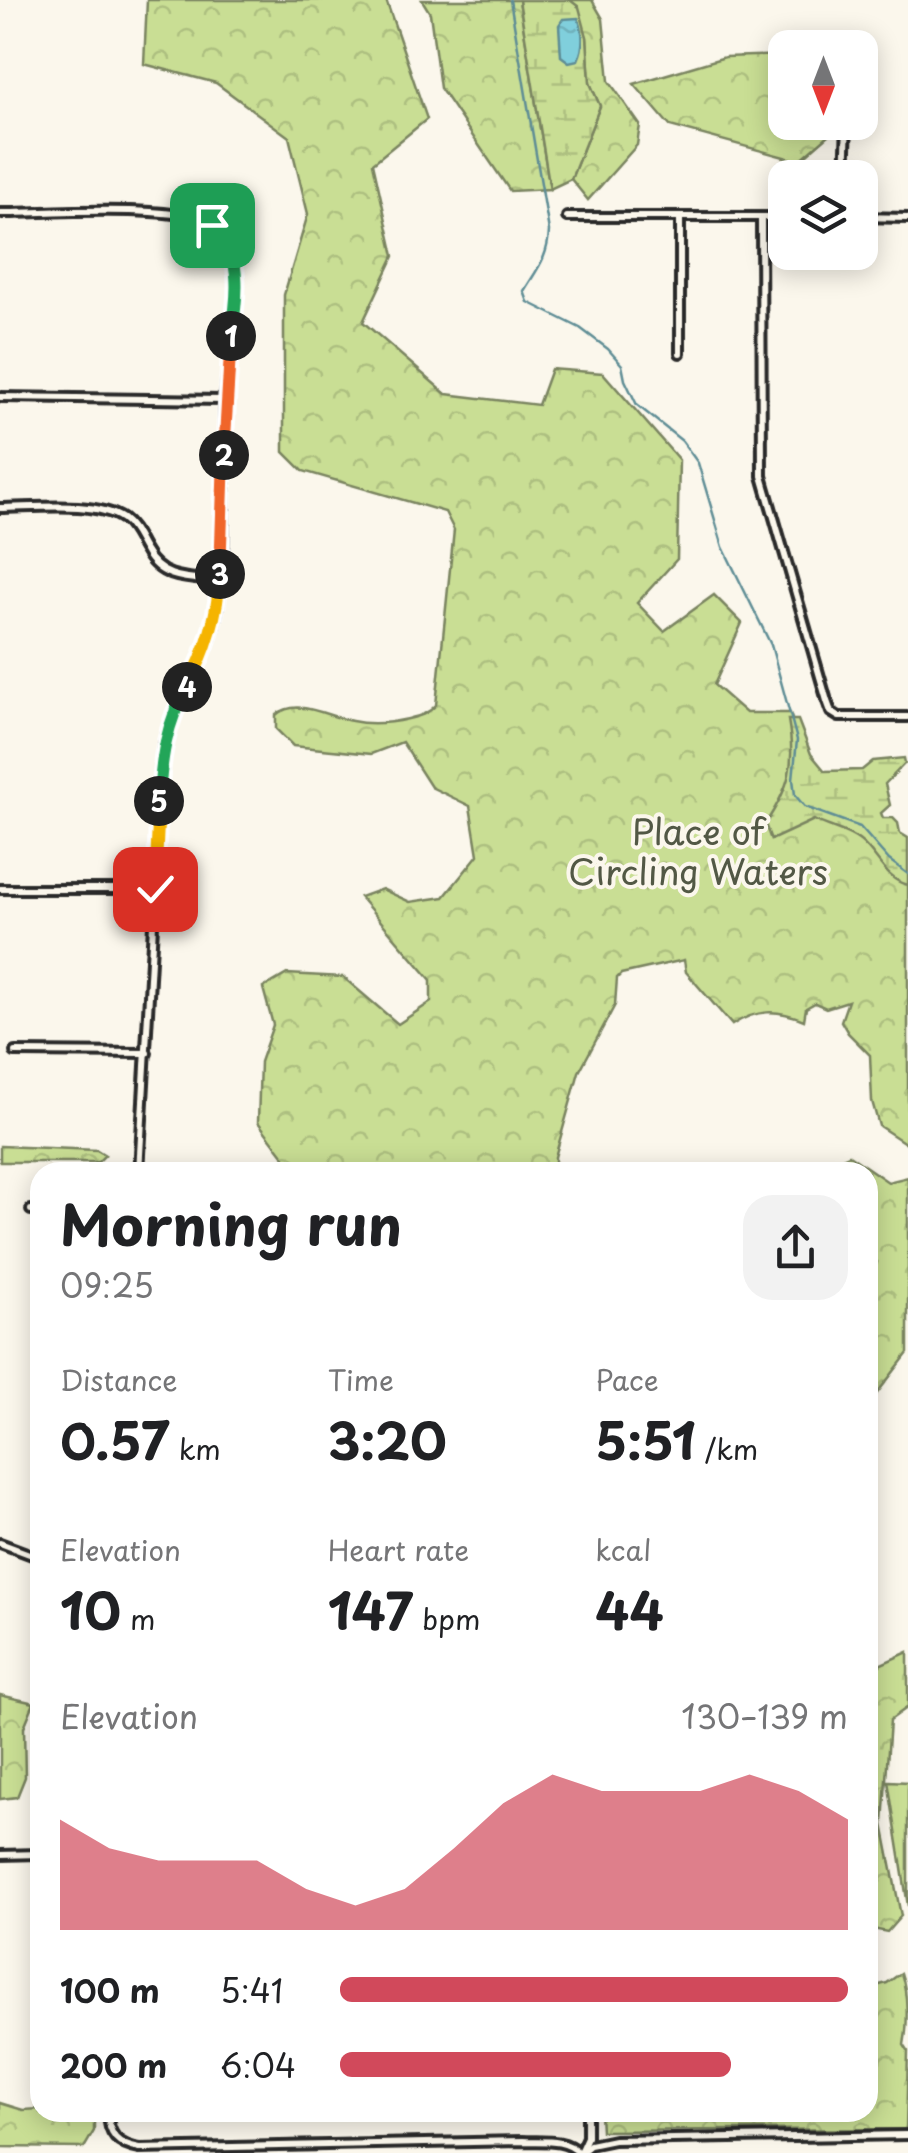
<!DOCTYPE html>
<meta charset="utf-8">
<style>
:root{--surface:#fff;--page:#f2f2f2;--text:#202124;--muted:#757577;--accent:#d1495b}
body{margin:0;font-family:"Playpen Sans",sans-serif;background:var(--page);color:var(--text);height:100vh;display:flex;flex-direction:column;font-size:38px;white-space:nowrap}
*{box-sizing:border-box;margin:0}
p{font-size:32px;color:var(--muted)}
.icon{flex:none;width:55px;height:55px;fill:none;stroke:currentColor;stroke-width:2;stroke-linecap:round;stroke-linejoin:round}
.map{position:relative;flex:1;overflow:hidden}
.drawer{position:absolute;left:30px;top:1162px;width:848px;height:960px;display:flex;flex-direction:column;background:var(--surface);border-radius:30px;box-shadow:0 5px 25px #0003}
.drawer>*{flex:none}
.needle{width:65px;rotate:180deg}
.tools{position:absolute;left:768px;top:30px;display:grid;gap:20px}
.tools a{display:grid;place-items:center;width:110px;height:110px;border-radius:20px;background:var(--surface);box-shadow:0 5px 25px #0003;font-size:50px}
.pin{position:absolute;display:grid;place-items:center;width:85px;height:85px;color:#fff;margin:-42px;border-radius:20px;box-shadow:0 5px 15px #0006}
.km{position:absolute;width:50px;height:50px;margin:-25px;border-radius:50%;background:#222;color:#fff;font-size:28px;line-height:50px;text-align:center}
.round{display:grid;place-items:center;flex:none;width:105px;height:105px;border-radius:30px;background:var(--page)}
.summary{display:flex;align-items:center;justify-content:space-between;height:170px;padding:0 30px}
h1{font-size:55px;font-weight:700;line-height:75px}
.metrics{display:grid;grid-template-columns:repeat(3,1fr);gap:15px;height:170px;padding:10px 30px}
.metrics div{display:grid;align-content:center}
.metrics b{font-size:50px;font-weight:700}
.metrics small{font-size:28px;font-weight:400}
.metrics p{font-size:28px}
.chart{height:280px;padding:20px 30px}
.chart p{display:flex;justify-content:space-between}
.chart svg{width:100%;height:180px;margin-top:10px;fill:var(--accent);opacity:.7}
ul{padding:0 30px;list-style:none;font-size:32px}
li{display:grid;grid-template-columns:160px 120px 1fr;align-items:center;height:75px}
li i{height:25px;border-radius:12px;background:var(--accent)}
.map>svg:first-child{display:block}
</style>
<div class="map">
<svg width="908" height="2153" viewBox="0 0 908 2153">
<defs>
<pattern id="forest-crowns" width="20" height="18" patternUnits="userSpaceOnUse" patternTransform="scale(2.5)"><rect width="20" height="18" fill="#c9de94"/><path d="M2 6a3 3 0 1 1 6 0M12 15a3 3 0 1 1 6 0" fill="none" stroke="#adbf80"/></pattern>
<pattern id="wetland-marsh" width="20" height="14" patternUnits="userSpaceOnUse" patternTransform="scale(2.5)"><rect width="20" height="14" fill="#c9de94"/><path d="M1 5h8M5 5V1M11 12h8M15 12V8" fill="none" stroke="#adbf80"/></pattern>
<pattern id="water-ripples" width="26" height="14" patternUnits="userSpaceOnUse" patternTransform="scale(2.5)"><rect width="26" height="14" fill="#80cfdc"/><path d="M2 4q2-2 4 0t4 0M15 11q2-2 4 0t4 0" fill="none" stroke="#6fb2bd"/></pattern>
</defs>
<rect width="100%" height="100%" fill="#fbf7ec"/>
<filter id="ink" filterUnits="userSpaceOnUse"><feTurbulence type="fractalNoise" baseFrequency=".01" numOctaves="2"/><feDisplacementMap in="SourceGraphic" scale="20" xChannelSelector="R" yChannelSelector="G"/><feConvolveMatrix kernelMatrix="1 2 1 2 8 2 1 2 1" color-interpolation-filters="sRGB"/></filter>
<g filter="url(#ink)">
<polygon fill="#c9de94" stroke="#7a8460" stroke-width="2.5" points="888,1781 908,1782 908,1906"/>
<g fill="url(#forest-crowns)" stroke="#7a8460" stroke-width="2.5">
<path d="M147,0H386L427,119L373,163L394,256L363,322L446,394L538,405L551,369L603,373L679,460L677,559L637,603L664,631L714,595L742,623L714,685L746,713H790C807,774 863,830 908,874V1145L879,1126L872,1101L870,1055L848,1033L841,1021L848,1001L826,1008L815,1003L806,1008L804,1020C777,1009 757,1009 732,1025L686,972L684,960L621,974L617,978L615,1005L579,1072L555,1157V1172H324L286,1159L258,1122L260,1062L273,1025L263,988L287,974L343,977L398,1024L431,1002V980L360,897L382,889L410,902L444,897L478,855L470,806L431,787L402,742L371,754L293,746L276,729V715C298,697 327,717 352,721C370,725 391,723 408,719C420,716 428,714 436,705L454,530L445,512L303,471L284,452V295L308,214L289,137L216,83L144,64Z"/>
<polygon points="422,0 519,0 550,189 510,191 440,88 430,13"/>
<polygon points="570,0 592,0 603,19 609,81 640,125 637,145 588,200 571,179 600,106 590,83 587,37"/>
<polygon points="785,55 785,122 827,123 829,135 799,161 670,126 634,84 725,57"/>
<polygon points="0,1146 97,1150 105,1155 98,1162 0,1162"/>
<polygon points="849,1155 888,1182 908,1177 908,1353 868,1405 868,1285 877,1262 868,1253 868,1172 812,1172"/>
<polygon points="908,1652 908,1707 890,1720 883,1824 901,1916 887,1932 868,1928 868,1670"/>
<polygon points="0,1695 34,1703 24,1727 25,1777 17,1797 0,1799"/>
<path d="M901,1973C908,1993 908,2025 904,2045L908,2051L906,2129L601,2131L600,2113L868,2112V1988L887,1983Z"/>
<polygon points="0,2103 23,2110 40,2109 40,2112 94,2113 94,2131 84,2148 0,2147"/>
</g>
<g fill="url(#wetland-marsh)" stroke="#7a8460" stroke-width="2.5">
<polygon points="519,0 570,0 579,7 587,37 590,83 600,106 571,179 550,189"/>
<path d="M788,720H798L811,754L825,771L862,770L873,761L904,758L905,763L885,784L890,805L881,813L883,818H893L898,823L900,833L908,838V885C885,880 877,854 860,841C848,831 828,827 814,820L771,840L765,824C790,787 796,764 788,720Z"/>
</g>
<path fill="url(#water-ripples)" stroke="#5e8d95" stroke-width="2.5" d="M578,18C584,31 584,47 578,60L569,62L561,56L559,25L563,19Z"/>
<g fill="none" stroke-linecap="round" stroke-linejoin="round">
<path stroke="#5e8d95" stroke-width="2.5" d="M510,0L549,231C548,258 537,269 524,291L528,302L580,328L608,349L622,365L625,380L637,405L682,441L698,463L723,547L771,645L797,740L793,779L795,795L805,807L860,827L889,860L908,874"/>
<g stroke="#2b2b2b" stroke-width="14">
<g id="minor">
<polyline points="845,178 847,122"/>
<path d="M0,213C44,213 181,203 212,225C224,233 233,248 235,263C241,307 228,355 225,400C222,466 228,541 218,606C210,657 176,698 163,748L139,1172"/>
<polyline points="567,217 785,217"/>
<polyline points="860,217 908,218"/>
<polyline points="761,218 762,476 827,701 831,712 839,717 908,717"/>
<polyline points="680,353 680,219"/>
<polyline points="0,397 225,400"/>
<path d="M0,508C32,508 97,500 123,519C134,527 138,540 145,551C161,581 189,578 220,581"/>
<polyline points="0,889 155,889"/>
<polyline points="15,1052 147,1053"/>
<polyline points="31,1210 40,1210"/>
<polyline points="0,1543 40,1558"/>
<polyline points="0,1855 40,1854"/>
<path d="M108,2112C108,2135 117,2145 140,2149L523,2141C543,2142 565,2138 579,2153"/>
<polyline points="581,2150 587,2137 587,2112"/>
<polyline points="580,2153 590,2145 614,2140 908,2135"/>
</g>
</g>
<use href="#minor" stroke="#fbf7ec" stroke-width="6"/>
</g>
</g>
<g fill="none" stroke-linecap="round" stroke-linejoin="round" filter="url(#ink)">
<g stroke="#fff" stroke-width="20">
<path id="split-1" d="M212,225C244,254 238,297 231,336"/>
</g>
<g stroke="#fff" stroke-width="20">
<polyline id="split-2" points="224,455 231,336"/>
</g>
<g stroke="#fff" stroke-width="20">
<polyline id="split-3" points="220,574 224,455"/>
</g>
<g stroke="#fff" stroke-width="20">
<path id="split-4" d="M187,687C207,651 218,615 220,574"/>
</g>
<g stroke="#fff" stroke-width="20">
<path id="split-5" d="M159,801C161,759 166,724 187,687"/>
</g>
<g stroke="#fff" stroke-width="20">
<polyline id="split-6" points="155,889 159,801"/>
</g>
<use href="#split-1" stroke="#22a559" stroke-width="12"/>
<use href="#split-2" stroke="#f0652b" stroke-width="12"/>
<use href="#split-3" stroke="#f0652b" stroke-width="12"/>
<use href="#split-4" stroke="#f5b400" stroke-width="12"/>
<use href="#split-5" stroke="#22a559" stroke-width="12"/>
<use href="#split-6" stroke="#f5b400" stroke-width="12"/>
</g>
<g text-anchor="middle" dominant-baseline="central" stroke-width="8" stroke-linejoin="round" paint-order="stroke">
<g font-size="35" fill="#525845" stroke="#fbf7ec">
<text x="698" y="830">Place of<tspan x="698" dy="40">Circling Waters</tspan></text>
</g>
</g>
</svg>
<div class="tools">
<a><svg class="needle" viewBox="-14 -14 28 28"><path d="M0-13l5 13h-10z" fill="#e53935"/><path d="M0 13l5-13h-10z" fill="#757577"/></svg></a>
<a><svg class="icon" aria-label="layers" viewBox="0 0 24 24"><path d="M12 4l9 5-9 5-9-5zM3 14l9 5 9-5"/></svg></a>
</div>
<div class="pin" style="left:212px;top:225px;background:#1e9e55"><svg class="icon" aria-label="arrive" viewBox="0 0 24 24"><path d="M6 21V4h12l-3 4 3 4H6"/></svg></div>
<div class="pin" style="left:155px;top:889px;background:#d93025"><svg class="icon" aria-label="check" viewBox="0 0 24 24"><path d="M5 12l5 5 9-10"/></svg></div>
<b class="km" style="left:231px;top:336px">1</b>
<b class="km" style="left:224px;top:455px">2</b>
<b class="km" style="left:220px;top:574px">3</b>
<b class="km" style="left:187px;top:687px">4</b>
<b class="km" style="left:159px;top:801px">5</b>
<section class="drawer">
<div class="summary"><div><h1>Morning run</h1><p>09:25</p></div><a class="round"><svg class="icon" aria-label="share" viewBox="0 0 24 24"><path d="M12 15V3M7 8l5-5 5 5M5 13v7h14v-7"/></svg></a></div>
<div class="metrics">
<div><p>Distance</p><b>0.57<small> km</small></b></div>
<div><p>Time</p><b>3:20</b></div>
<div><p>Pace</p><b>5:51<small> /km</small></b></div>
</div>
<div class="metrics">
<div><p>Elevation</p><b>10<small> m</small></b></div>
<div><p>Heart rate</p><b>147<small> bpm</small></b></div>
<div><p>kcal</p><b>44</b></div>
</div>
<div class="chart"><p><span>Elevation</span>130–139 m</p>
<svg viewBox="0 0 160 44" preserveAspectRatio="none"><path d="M0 44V17L10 24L20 27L30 27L40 27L50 34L60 38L70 34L80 24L90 13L100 6L110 10L120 10L130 10L140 6L150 10L160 17V44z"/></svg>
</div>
<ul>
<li><b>100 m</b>5:41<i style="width:100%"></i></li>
<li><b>200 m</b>6:04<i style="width:77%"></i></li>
</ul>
</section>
</div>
